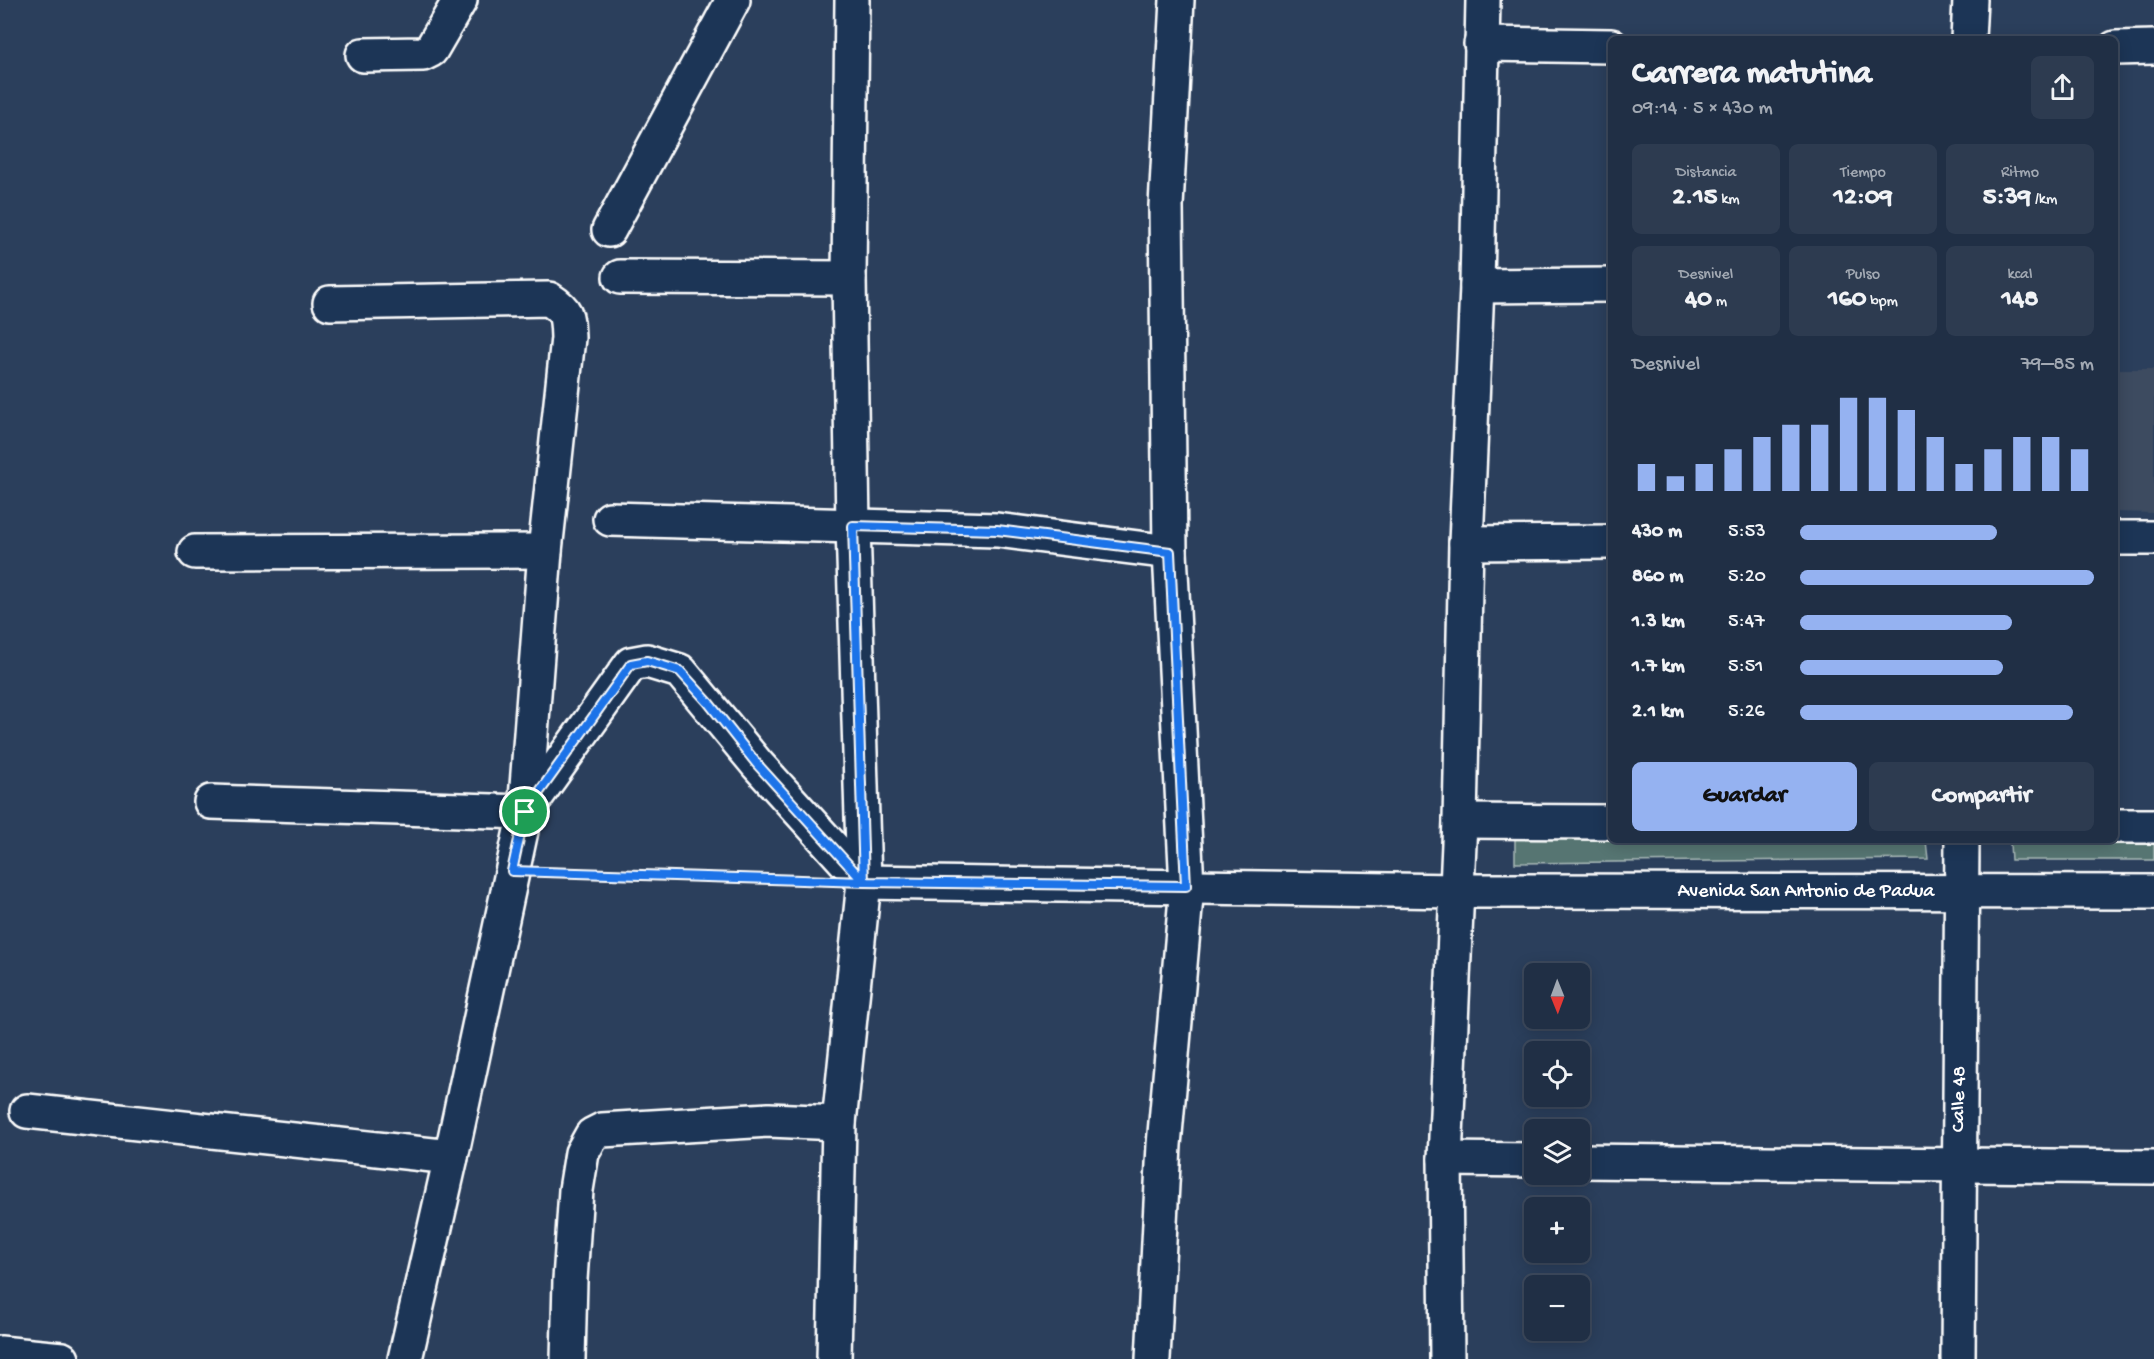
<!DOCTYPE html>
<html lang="es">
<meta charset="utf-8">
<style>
:root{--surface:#202f45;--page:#2d3b50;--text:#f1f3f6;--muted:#a2a9b3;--line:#3d4a5e;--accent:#95b2f1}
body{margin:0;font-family:"Gochi Hand",sans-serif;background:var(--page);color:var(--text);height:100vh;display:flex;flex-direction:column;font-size:22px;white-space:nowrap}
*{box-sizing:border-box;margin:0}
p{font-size:20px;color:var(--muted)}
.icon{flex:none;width:33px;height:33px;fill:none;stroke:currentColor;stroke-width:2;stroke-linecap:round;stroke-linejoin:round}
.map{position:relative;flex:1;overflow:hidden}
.side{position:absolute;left:1608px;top:36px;width:510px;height:807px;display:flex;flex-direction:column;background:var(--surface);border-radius:9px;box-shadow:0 3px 15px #0003,0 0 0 2px var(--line)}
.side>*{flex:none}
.needle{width:39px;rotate:179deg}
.fabs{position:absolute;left:1524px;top:963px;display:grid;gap:12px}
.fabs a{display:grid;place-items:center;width:66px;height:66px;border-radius:9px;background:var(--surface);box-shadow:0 3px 15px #0003,0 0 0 2px var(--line);font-size:30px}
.pin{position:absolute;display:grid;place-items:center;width:51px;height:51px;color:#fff;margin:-26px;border:3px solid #fff;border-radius:50%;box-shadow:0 2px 6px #0007}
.round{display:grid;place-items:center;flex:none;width:63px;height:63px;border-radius:9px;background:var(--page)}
.summary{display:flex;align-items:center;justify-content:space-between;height:102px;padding:0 24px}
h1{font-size:33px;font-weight:800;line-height:45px}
.metrics{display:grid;grid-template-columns:repeat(3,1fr);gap:9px;height:102px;padding:6px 24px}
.metrics div{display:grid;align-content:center;border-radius:9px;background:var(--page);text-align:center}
.metrics b{font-size:26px;font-weight:800}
.metrics small{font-size:16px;font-weight:400}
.metrics p{font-size:16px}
.chart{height:168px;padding:12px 24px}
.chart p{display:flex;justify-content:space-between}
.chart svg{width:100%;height:108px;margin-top:6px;stroke:var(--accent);stroke-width:6}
.cta{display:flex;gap:12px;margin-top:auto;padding:12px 24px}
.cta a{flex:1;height:69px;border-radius:9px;background:var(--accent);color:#111;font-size:24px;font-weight:800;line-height:69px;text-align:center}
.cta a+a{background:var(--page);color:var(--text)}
ul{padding:0 24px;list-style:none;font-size:20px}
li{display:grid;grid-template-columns:96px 72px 1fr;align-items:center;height:45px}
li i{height:15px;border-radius:8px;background:var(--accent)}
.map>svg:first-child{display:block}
</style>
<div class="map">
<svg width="2154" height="1359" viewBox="0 0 2154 1359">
<rect width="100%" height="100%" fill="#2b3f5c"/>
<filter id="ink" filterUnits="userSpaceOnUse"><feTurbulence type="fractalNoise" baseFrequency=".0167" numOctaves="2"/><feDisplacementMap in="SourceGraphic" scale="12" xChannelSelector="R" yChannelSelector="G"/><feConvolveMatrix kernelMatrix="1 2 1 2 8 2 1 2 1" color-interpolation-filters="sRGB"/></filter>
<g filter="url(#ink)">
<polygon fill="#3c4c61" points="2115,369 2154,369 2154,513 2115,512"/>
<g fill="#567472" stroke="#aabab8" stroke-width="1.5">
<polygon points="1515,839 1926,841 1928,859 1515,863"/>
<polygon points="2154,842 2154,860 2011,860 2010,843"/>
</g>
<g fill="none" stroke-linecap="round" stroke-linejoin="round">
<g stroke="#fff" stroke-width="38">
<g id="street">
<polyline points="1968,39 1970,0"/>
<polyline points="1481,44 1611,46"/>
<polyline points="2115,48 2154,47"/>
<polyline points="363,55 423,54 431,50 460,0"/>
<polyline points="609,230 733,0"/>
<polyline points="620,277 849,278"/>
<polyline points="1477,286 1611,285"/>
<path d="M330,303L549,299C568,311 567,316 568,338L545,551L525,812L451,1157L405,1359"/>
<polyline points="610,519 997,530 1170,552"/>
<polyline points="2115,538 2154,538"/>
<polyline points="1466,543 1611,542"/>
<polyline points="195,552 545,551"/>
<polyline points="211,802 525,812"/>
<polyline points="526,811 631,664 647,661 680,671 757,764 864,882 1457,891"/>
<polyline points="27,1111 451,1157"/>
<polyline points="1445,1159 1534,1160"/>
<polyline points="1580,1161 2154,1167"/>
<polyline points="0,1353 62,1359"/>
<polyline points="568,1359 570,1280 576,1190 582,1153 592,1135 602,1130 769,1120 839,1123"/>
<polyline points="834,1359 839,1123 864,882 853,526 849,278 852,0"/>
<polyline points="1153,1359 1164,1145 1187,886 1170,552 1166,206 1177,0"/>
<polyline points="1958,1359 1962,840"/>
</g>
</g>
<g stroke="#fff" stroke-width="38">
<g id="secondary">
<polyline points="1460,821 1611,822"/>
<polyline points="2115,826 2154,826"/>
<polyline points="1457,891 2154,892"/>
<polyline points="1447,1359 1445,1159 1460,821 1466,543 1477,286 1483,0"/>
</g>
</g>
<polyline stroke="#fff" stroke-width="4" stroke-dasharray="6 4.5" stroke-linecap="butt" points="546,872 817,881"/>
<use href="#street" stroke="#1d3557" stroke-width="33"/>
<use href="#secondary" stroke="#1d3557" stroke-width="33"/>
</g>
</g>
<g fill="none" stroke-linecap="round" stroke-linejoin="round" filter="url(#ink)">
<g stroke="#fff" stroke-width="12">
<polyline id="route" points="525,812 512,871 864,882 1186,886 1170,552 997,530 853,526 864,882 757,764 708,702 680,671 647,661 631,664 525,812"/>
</g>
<use href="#route" stroke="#1a73e8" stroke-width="8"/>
</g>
<g text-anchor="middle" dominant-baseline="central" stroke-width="4.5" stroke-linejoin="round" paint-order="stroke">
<g font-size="20" fill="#fff" stroke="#1d3557">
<text x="1806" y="892">Avenida San Antonio de Padua</text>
<text transform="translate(1960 1099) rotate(-89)">Calle 48</text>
</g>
</g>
</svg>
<div class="fabs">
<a><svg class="needle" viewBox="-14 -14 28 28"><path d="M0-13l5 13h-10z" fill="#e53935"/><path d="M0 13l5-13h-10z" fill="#a2a9b3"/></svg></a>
<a><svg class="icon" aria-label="locate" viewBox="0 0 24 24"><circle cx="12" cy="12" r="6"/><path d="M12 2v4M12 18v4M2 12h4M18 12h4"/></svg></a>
<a><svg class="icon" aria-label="layers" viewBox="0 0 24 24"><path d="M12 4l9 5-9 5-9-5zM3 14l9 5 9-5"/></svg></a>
<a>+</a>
<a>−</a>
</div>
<div class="pin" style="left:525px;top:812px;background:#1e9e55"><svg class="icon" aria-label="arrive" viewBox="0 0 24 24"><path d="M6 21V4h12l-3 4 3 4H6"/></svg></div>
<section class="side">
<div class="summary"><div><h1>Carrera matutina</h1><p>09:14 · 5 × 430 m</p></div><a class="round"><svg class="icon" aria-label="share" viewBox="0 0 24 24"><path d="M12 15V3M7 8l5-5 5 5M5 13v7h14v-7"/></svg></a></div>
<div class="metrics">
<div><p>Distancia</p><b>2.15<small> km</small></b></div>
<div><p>Tiempo</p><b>12:09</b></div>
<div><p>Ritmo</p><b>5:39<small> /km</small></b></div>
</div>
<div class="metrics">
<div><p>Desnivel</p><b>40<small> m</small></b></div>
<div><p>Pulso</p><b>160<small> bpm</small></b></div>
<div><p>kcal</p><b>148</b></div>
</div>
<div class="chart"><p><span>Desnivel</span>79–85 m</p>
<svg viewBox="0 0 160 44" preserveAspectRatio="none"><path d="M5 44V33M15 44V38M25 44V33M35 44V27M45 44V22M55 44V17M65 44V17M75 44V6M85 44V6M95 44V11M105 44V22M115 44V33M125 44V27M135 44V22M145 44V22M155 44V27"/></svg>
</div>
<ul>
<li><b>430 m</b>5:53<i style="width:67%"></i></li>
<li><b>860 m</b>5:20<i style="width:100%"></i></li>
<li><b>1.3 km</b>5:47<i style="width:72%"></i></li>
<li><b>1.7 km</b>5:51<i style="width:69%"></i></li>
<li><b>2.1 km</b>5:26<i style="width:93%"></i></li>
</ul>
<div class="cta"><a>Guardar</a><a>Compartir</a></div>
</section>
</div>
